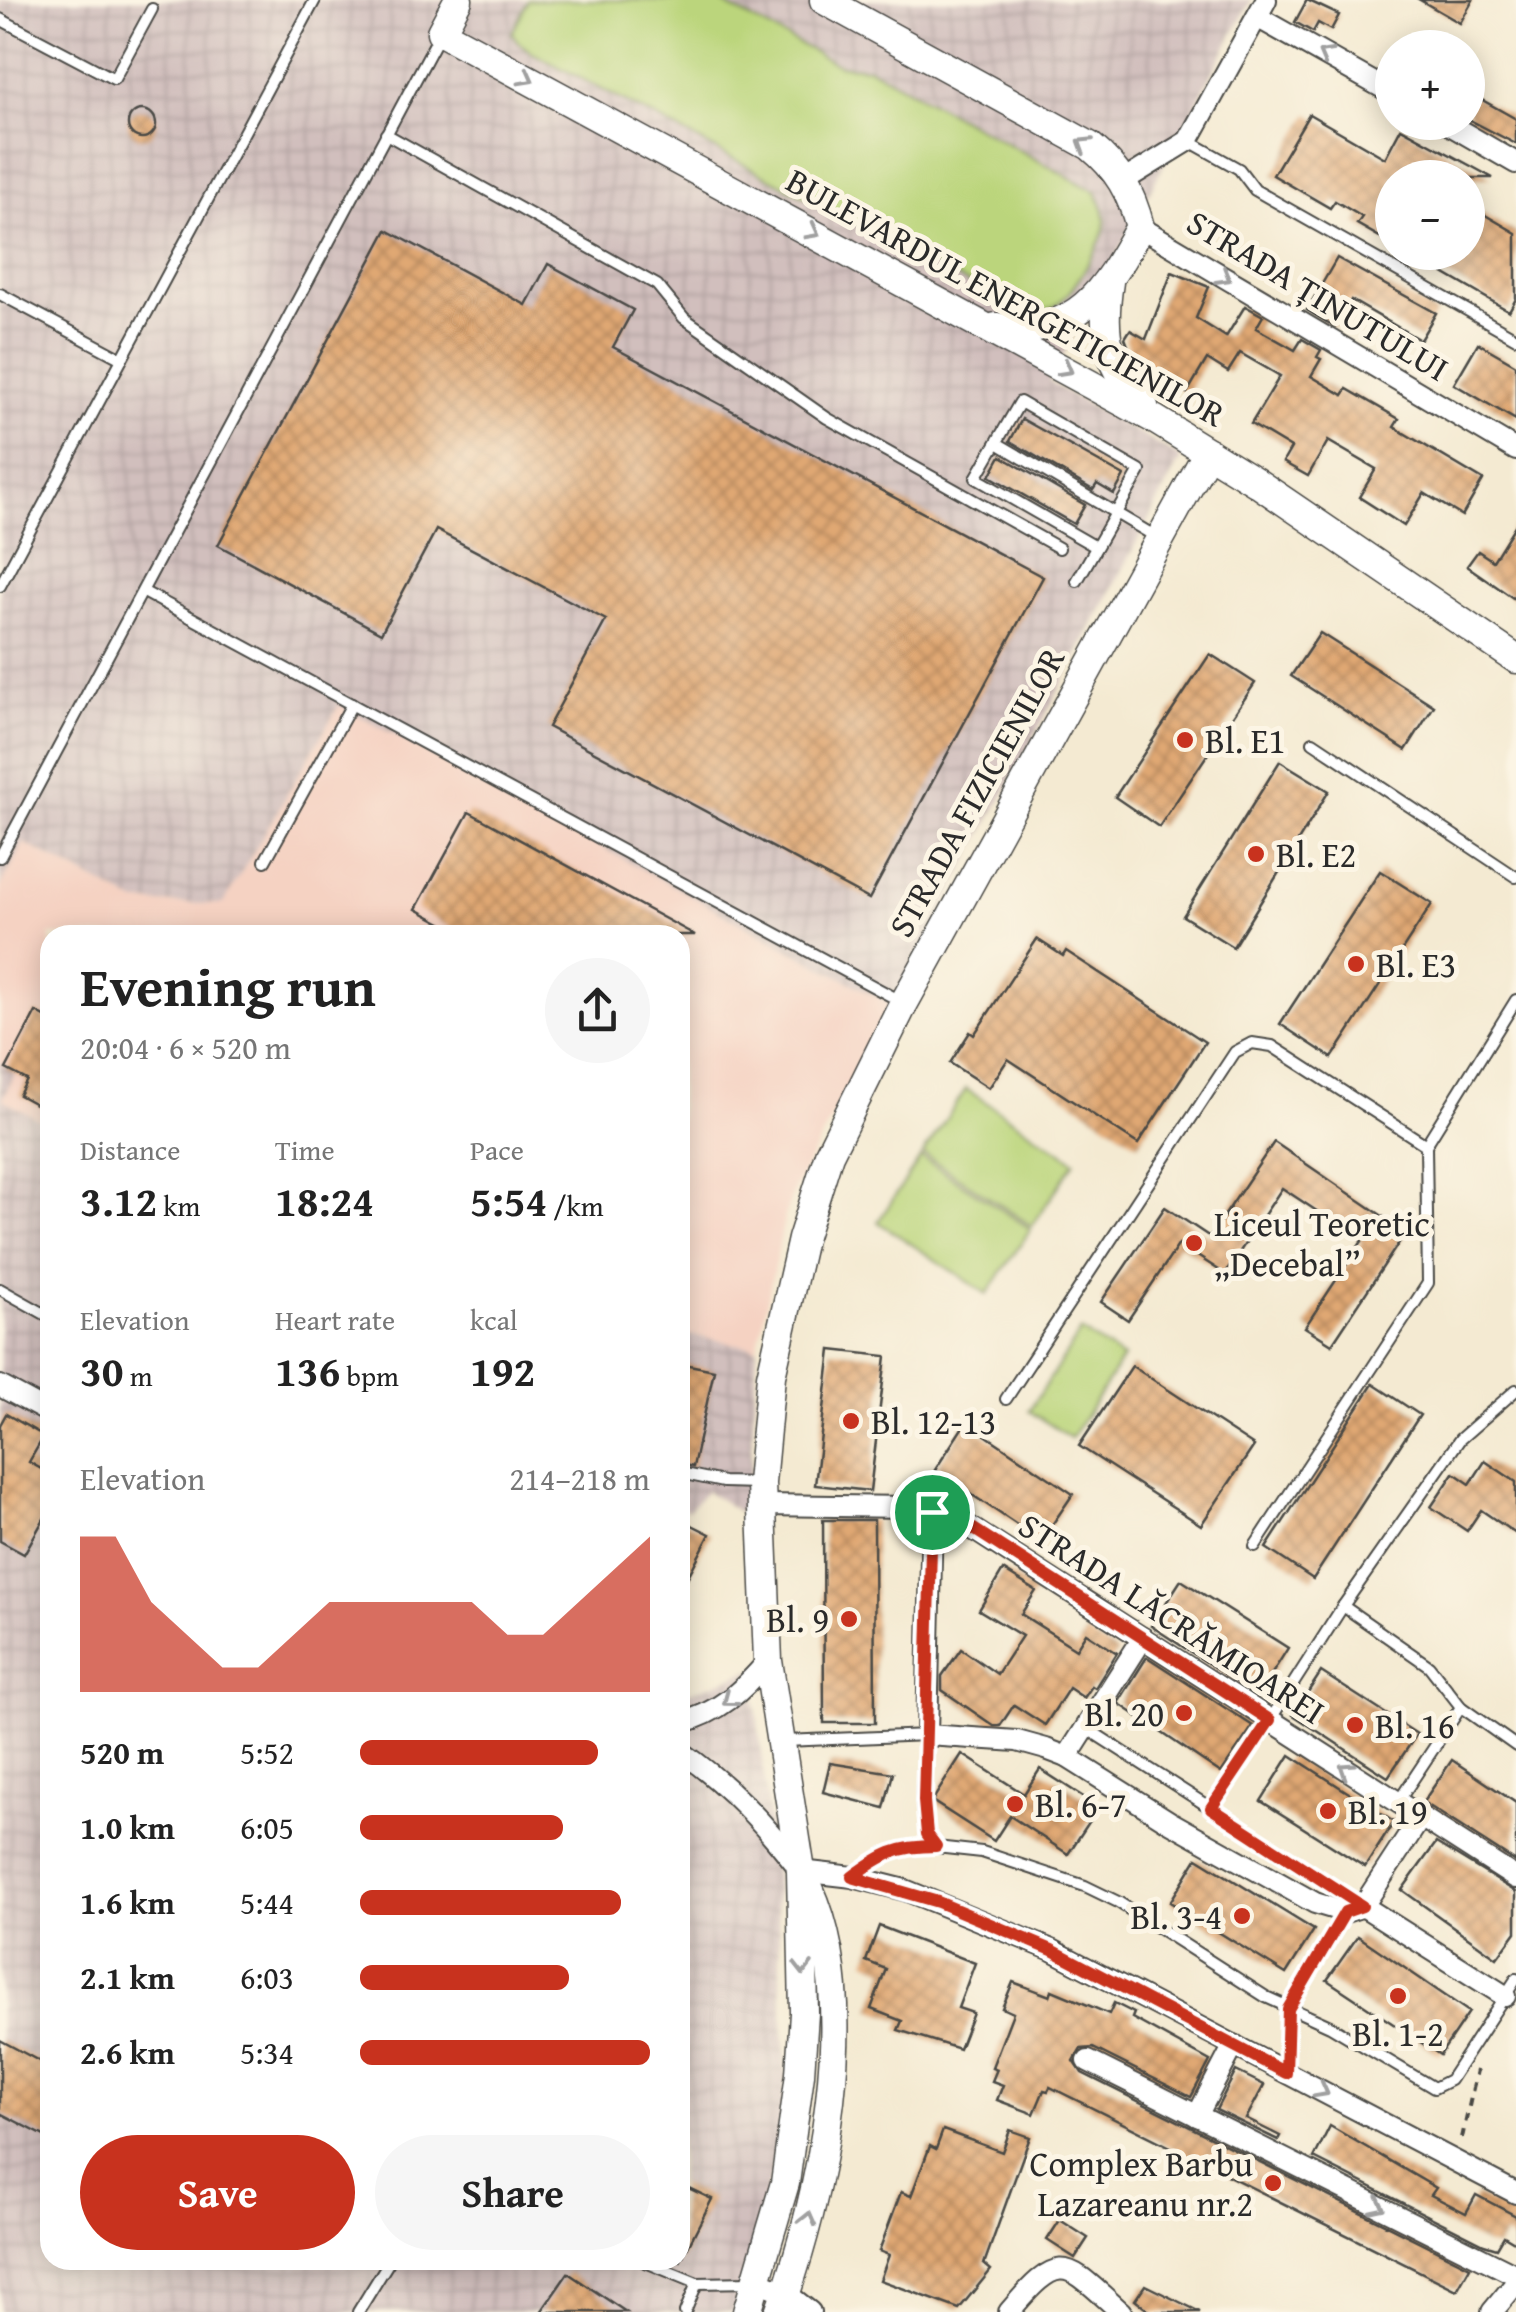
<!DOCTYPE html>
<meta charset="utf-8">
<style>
:root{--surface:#fff;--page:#f6f6f6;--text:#222;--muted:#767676;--accent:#c8321e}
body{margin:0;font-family:"Gentium Book Plus",serif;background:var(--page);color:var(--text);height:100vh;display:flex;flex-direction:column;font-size:38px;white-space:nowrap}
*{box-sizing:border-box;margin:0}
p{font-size:32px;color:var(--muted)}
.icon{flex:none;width:55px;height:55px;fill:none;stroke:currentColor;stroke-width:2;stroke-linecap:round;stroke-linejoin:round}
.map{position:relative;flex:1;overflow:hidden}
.side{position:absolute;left:40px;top:925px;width:650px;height:1345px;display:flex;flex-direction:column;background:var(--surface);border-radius:30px;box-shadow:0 5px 25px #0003}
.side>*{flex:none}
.controls{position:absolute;left:1375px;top:30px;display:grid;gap:20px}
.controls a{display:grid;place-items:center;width:110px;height:110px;border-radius:50%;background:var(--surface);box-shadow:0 5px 25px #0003;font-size:50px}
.pin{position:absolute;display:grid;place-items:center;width:85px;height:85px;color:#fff;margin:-42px;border:5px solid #fff;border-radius:50%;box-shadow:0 2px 10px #0007}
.round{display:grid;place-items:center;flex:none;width:105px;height:105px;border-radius:52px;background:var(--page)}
.summary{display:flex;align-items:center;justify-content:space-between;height:170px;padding:0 40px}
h1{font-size:55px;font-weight:600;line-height:75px}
.stats{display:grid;grid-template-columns:repeat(3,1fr);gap:15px;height:170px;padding:10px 40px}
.stats div{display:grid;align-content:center}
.stats b{font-size:42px;font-weight:600}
.stats small{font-size:28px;font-weight:400}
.stats p{font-size:28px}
.chart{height:280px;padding:20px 40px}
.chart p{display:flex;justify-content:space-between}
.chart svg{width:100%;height:180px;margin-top:10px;fill:var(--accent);opacity:.7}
.button{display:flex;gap:20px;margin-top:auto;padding:20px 40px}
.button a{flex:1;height:115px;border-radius:60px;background:var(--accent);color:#fff;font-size:40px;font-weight:600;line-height:115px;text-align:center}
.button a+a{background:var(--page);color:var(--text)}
ul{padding:0 40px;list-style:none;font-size:32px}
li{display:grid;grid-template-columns:160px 120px 1fr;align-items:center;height:75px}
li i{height:25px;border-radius:12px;background:var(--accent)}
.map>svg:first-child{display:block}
</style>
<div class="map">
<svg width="1516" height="2312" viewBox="0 0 1516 2312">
<defs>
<pattern id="industrial-grid" width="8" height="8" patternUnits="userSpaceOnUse" patternTransform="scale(2.5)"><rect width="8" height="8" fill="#d1bfbd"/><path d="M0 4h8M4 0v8" fill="none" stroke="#b4a4a3"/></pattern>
<pattern id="building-cross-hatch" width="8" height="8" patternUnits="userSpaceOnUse" patternTransform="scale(2.5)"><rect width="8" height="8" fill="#e0a873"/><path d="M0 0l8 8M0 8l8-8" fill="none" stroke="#b6895f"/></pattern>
</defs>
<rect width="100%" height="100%" fill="#fcf5e5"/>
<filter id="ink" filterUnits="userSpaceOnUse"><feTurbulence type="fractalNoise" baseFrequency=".01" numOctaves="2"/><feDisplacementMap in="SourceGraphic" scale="20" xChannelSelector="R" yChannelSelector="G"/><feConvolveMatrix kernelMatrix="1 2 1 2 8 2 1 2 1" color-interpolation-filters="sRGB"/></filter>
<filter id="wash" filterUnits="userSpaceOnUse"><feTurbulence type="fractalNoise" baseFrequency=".0048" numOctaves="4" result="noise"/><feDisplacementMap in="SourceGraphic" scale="40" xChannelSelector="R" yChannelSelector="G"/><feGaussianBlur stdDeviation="2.25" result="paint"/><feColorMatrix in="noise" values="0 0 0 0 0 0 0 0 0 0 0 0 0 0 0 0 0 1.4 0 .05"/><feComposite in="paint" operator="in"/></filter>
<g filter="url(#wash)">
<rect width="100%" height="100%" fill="#f4ead2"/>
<polygon fill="#f5d2c2" points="339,705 892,1005 794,1189 785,1216 757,1348 680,1333 680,935 50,935 50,1126 1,1099 17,1071 0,1062 0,887 24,843 137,903 223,904"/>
<g fill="url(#industrial-grid)">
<polygon points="0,0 1251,0 1049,382 1181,458 892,1005 339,705 223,904 137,903 24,843 0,887"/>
<polygon points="0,1062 17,1071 2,1099 50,1126 50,2260 680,2260 680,1695 752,1670 776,1881 786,2080 778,2147 745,2283 734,2312 0,2312"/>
<polygon points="680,1333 757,1348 748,1517 706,1491 688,1510 680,1506"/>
</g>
<g fill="#bbd57b" stroke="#738053" stroke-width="2.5">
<path d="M528,0H716L839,65L869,68L1096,192C1102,204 1108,216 1104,230C1098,250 1071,298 1052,308C1036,315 1021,308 1006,303L531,52L518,42L512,33Z"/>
<polygon points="966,1089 1075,1161 1032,1226 923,1154"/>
<polygon points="921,1157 1031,1229 987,1294 878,1222"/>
<polygon points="1081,1331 1123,1358 1071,1438 1029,1411"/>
</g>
<g id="blocks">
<g fill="url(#building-cross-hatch)">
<polygon points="1307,0 1339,15 1331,30 1318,23 1313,32 1295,22"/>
<polygon points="1420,0 1473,0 1460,23"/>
<polygon points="1468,92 1516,119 1516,144 1468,119"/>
<circle cx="142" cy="124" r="14"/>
<polygon points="1309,114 1385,158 1401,128 1493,178 1392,178 1392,244 1357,224 1362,217 1335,201 1330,208 1273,175"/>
<polygon points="1468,205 1516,233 1516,299 1509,311 1407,252 1468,252"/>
<polygon points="387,230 526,305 548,264 633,310 613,347 1043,577 869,899 548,727 606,620 436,530 381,633 218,545"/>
<polygon points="1337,258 1436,313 1420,340 1351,300 1335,327 1307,310"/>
<polygon points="1172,272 1209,287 1196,318 1226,337 1245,306 1263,316 1256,328 1295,350 1302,339 1321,350 1317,357 1321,359 1311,376 1343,395 1347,389 1399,419 1394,427 1483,480 1462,516 1424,493 1404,526 1359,497 1376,469 1328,441 1308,476 1283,462 1291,448 1251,424 1280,376 1240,353 1228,372 1207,359 1187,393 1134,361 1125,338 1130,330 1146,339"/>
<polygon points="1478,343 1516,365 1516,420 1454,384"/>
<polygon points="1022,419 1124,476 1114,494 1097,484 1093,490 1010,441"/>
<polygon points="1001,456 1085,505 1074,524 990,476"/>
<polygon points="1516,524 1516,600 1467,566 1478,551 1493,561"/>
<polygon points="1320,633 1434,706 1406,750 1291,676"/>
<polygon points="1210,654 1255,683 1159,827 1115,797"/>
<polygon points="1280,761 1329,791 1233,947 1183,916"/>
<polygon points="469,812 695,935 464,935 416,909"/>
<polygon points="1380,871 1432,904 1332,1058 1280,1024"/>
<polygon points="1037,939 1063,956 1066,951 1205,1042 1138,1144 1008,1059 989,1088 950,1063 970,1032 974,1035"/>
<polygon points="36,1012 50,1020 50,1112 19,1095 27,1080 6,1069"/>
<polygon points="1274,1142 1406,1232 1332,1344 1305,1327 1362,1241 1282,1188 1225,1274 1179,1244 1128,1320 1101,1302 1165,1207 1210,1237"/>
<polygon points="831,1350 886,1356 870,1491 815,1485"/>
<polygon points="684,1364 714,1370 693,1467 680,1464 680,1385"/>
<polygon points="1132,1366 1254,1446 1201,1525 1079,1446"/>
<polygon points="1373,1384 1420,1415 1313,1579 1266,1548"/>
<polygon points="6,1414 44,1436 29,1462 50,1474 50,1508 24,1554 0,1541 0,1425"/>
<polygon points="966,1422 1073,1494 1041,1541 935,1470"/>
<polygon points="1485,1461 1516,1482 1516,1534 1481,1510 1467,1531 1431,1507 1454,1473 1470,1484"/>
<polygon points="680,1519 710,1534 680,1592"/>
<polygon points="823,1520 874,1520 875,1723 824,1723"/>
<polygon points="1003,1570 1036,1591 1021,1614 1076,1649 1086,1633 1117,1653 1095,1688 1092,1686 1084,1698 1069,1688 1045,1725 1014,1705 1000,1726 994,1726 942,1690 942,1676 961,1649 997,1674 1022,1636 979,1610"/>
<polygon points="1181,1580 1288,1648 1258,1696 1151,1626"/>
<polygon points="1147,1657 1253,1726 1221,1773 1118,1703"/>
<polygon points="1321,1672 1417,1734 1388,1777 1293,1715"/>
<polygon points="962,1754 1024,1794 1040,1769 1099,1807 1068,1854 1010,1816 994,1841 932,1801"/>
<polygon points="1290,1755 1394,1822 1365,1867 1261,1801"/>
<polygon points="1452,1760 1516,1803 1516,1862 1423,1802"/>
<polygon points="830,1763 893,1773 884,1808 823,1792"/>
<polygon points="1436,1843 1516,1892 1516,1932 1497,1958 1402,1890"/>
<polygon points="1197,1858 1314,1930 1286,1974 1170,1902"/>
<polygon points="879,1926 975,1963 958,2008 973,2013 959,2049 898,2030 902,2021 871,2009 886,1969 866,1961"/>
<polygon points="1358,1936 1469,2012 1440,2055 1327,1980"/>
<polygon points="1013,1982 1050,1996 1052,1990 1109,2014 1114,2003 1134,2013 1132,2018 1210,2061 1191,2097 1093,2048 1081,2049 1074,2061 1082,2073 1470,2267 1457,2290 1050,2087 1048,2091 1044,2090 1034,2114 997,2100 1003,2085 992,2081 997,2069 992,2067 1013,2013 1002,2008"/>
<polygon points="0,2040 50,2067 50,2139 0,2113"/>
<polygon points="1236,2071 1264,2085 1246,2119 1280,2136 1278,2140 1216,2110"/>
<polygon points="1330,2126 1436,2188 1431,2195 1466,2213 1476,2195 1516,2216 1516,2243 1504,2236 1497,2248 1484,2244 1314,2158"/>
<polygon points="943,2130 1002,2152 1010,2130 1030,2137 984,2264 991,2270 959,2309 880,2280 889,2255 879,2251 901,2192 911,2196 930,2146 936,2149"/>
<polygon points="680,2184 712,2199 680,2262"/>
<polygon points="1060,2220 1088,2238 1075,2258 1047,2240"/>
<polygon points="568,2273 626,2312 541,2312"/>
<polygon points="1145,2285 1200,2312 1150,2312 1135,2300"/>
</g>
</g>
</g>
<g filter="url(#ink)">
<use href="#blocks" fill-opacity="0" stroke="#494844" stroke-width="2.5"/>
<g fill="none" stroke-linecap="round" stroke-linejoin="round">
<g stroke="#494844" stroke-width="14">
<g id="lane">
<polyline points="0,19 114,79 152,9"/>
<polyline points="386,134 657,285 684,318 827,418 1059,548"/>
<polyline points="1189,141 1239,169 1255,190 1516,338"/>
<polyline points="0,294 122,359 315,0"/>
<polyline points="997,443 1158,538"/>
<polyline points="1077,581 1140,471 1020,402 976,478 1096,547"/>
<polyline points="0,586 122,359"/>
<polyline points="144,592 904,1003"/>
<polyline points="1313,742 1516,877"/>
<polyline points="0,857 440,34"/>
<polyline points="265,861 352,704"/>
<polyline points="0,1289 50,1317"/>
<polyline points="1006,1399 1235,1052 1252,1043 1272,1046 1426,1145"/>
<polyline points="680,1473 723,1482 758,1483"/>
<polyline points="1255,1546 1428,1283 1426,1145 1516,1000"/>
<polyline points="1343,1606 1429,1666 1461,1707 1516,1746"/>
<polyline points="1270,1720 1343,1606 1460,1439 1516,1390"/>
<polyline points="1086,1728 1362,1905"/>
<path d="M785,1741L927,1735C925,1770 914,1817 936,1847"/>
<polyline points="1398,1802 1461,1707"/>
<polyline points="853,1877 884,1854 910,1847 936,1847 982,1852 1085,1886 1118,1902 1266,1997 1330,2026 1434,2088 1450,2080 1516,1979"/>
<polyline points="641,2260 697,2283 752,2282"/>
<polyline points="358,2312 390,2260"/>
<polyline points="685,2312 697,2283"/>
</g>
</g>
<g stroke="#494844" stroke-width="24">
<g id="street">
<polyline points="1257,17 1392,93"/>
<polyline points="1445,122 1516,163"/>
<polyline points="1123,181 1188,141 1266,0"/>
<polyline points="1140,227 1516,450"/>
<polyline points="0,1386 50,1413"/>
<polyline points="762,1505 910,1507 965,1524 1516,1878"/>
<polyline points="932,1512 927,1735 1017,1741 1046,1749 1067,1757 1170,1822 1315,1903 1345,1912 1363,1906 1505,1996"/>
<path d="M680,1723C719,1713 742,1691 768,1661"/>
<path d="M680,1751C729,1785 765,1824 801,1871L853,1877L905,1890L1052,1950L1516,2193"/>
<polyline points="1067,1757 1143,1638"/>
<polyline points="1363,1906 1421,1817"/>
<polyline points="1088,2061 1516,2275"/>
<polyline points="1197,2116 1234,2045"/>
<polyline points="758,2281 786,2293 810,2312"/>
<path d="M1009,2312C1062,2249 1065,2262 1121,2312"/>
<polyline points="1492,2312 1516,2283"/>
</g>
</g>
<g stroke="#494844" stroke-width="31">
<g id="secondary">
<polyline points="458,0 441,32 1154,419 1256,482 1516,659"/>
<path d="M824,0L1090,146C1118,169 1131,192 1140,227C1104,291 1078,338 996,327"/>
<path d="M1109,282C1100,339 1108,362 1144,406"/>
<polyline points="747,2312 785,2183 800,2074 804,2013 801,1871 768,1661 761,1483 771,1376 802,1239 829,1154 904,1003 1208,452"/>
<path d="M779,2312C822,2197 862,2004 809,1888"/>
</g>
</g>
<g stroke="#494844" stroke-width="4" stroke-dasharray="8 8" stroke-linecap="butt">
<polyline points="1219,1795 1259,1736"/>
<polyline points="1297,1994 1335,1929"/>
<polyline points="1287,2047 1288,2026"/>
<polyline points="1462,2138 1477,2070"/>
</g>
<use href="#lane" stroke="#fff" stroke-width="10"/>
<use href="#street" stroke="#fff" stroke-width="20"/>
<use href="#secondary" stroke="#fff" stroke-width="28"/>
</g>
<defs><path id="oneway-chevron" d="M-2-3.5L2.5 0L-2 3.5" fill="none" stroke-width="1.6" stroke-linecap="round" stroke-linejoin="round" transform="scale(2.5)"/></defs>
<g stroke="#a0a0a0">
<use href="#oneway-chevron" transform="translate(1325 55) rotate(-151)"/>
<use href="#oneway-chevron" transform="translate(527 78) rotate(28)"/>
<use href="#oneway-chevron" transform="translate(1084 144) rotate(-148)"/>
<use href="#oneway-chevron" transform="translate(813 232) rotate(28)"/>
<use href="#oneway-chevron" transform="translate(1224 277) rotate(31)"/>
<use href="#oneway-chevron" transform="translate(1066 369) rotate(29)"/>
<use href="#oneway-chevron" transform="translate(729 1700) rotate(143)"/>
<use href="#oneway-chevron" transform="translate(1346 1769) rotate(-147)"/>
<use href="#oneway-chevron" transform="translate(803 1968) rotate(90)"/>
<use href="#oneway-chevron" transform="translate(1322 2091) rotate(28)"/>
<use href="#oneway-chevron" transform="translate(1378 2206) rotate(26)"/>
<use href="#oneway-chevron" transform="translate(808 2219) rotate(-76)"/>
</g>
</g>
<g fill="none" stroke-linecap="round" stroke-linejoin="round" filter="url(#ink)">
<g stroke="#fff" stroke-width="20">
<path id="route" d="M932,1512L966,1524L1270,1720L1211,1808L1362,1906L1345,1912L1288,2009L1286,2073L1052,1950L938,1902L852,1877C883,1854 897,1846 936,1846L927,1834L924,1801Z"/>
</g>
<use href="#route" stroke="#c8321e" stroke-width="12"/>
</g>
<g fill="#c8321e" stroke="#fcf5e5" stroke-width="4">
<circle cx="1185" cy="740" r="10"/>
<circle cx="1256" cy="854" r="10"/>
<circle cx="1356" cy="964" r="10"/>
<circle cx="1194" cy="1243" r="10"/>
<circle cx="851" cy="1421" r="10"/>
<circle cx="849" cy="1619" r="10"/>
<circle cx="1184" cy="1713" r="10"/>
<circle cx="1355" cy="1725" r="10"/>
<circle cx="1015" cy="1804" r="10"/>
<circle cx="1328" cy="1811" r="10"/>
<circle cx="1242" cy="1916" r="10"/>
<circle cx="1398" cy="1996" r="10"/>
<circle cx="1273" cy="2183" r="10"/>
</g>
<g text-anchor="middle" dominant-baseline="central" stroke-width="10" stroke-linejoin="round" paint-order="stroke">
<g font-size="35" fill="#2b2b2b" stroke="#fcf5e5">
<text transform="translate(1318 295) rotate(31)">STRADA ȚINUTULUI</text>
<text transform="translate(1006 297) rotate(29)">BULEVARDUL ENERGETICIENILOR</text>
<text transform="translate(976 792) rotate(-61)">STRADA FIZICIENILOR</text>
<text transform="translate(1172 1618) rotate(33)">STRADA LĂCRĂMIOAREI</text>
</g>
<g font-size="35" fill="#2b2b2b" stroke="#fcf5e5" text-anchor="start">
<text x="1205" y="740">Bl. E1</text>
<text x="1276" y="854">Bl. E2</text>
<text x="1376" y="964">Bl. E3</text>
<text x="1214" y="1223">Liceul Teoretic<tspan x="1214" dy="40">„Decebal”</tspan></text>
<text x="871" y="1421">Bl. 12-13</text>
<text x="829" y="1619" text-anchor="end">Bl. 9</text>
<text x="1164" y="1713" text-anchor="end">Bl. 20</text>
<text x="1375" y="1725">Bl. 16</text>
<text x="1035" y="1804">Bl. 6-7</text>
<text x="1348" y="1811">Bl. 19</text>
<text x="1222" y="1916" text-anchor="end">Bl. 3-4</text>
<text x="1398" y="2033" text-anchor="middle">Bl. 1-2</text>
<text x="1253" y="2163" text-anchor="end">Complex Barbu<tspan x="1253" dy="40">Lazareanu nr.2</tspan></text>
</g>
</g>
</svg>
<div class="controls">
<a>+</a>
<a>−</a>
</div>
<div class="pin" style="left:932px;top:1512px;background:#1e9e55"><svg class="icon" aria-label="arrive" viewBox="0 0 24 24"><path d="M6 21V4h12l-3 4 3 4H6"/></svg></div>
<section class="side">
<div class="summary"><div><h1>Evening run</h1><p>20:04 · 6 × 520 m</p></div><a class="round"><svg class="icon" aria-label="share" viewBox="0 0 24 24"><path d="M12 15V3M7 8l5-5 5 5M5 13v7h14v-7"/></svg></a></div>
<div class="stats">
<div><p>Distance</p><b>3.12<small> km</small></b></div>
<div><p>Time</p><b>18:24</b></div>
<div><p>Pace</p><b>5:54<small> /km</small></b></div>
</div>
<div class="stats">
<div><p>Elevation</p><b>30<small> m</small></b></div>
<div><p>Heart rate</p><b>136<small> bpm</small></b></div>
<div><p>kcal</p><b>192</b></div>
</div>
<div class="chart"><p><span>Elevation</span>214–218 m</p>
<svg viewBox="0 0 160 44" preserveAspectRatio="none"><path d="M0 44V6L10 6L20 22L30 30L40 38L50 38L60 30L70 22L80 22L90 22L100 22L110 22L120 30L130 30L140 22L150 14L160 6V44z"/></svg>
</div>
<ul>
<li><b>520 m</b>5:52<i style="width:82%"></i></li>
<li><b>1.0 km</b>6:05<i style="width:70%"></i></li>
<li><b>1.6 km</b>5:44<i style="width:90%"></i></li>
<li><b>2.1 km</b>6:03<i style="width:72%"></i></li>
<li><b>2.6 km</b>5:34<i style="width:100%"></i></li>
</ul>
<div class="button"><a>Save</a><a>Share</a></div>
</section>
</div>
